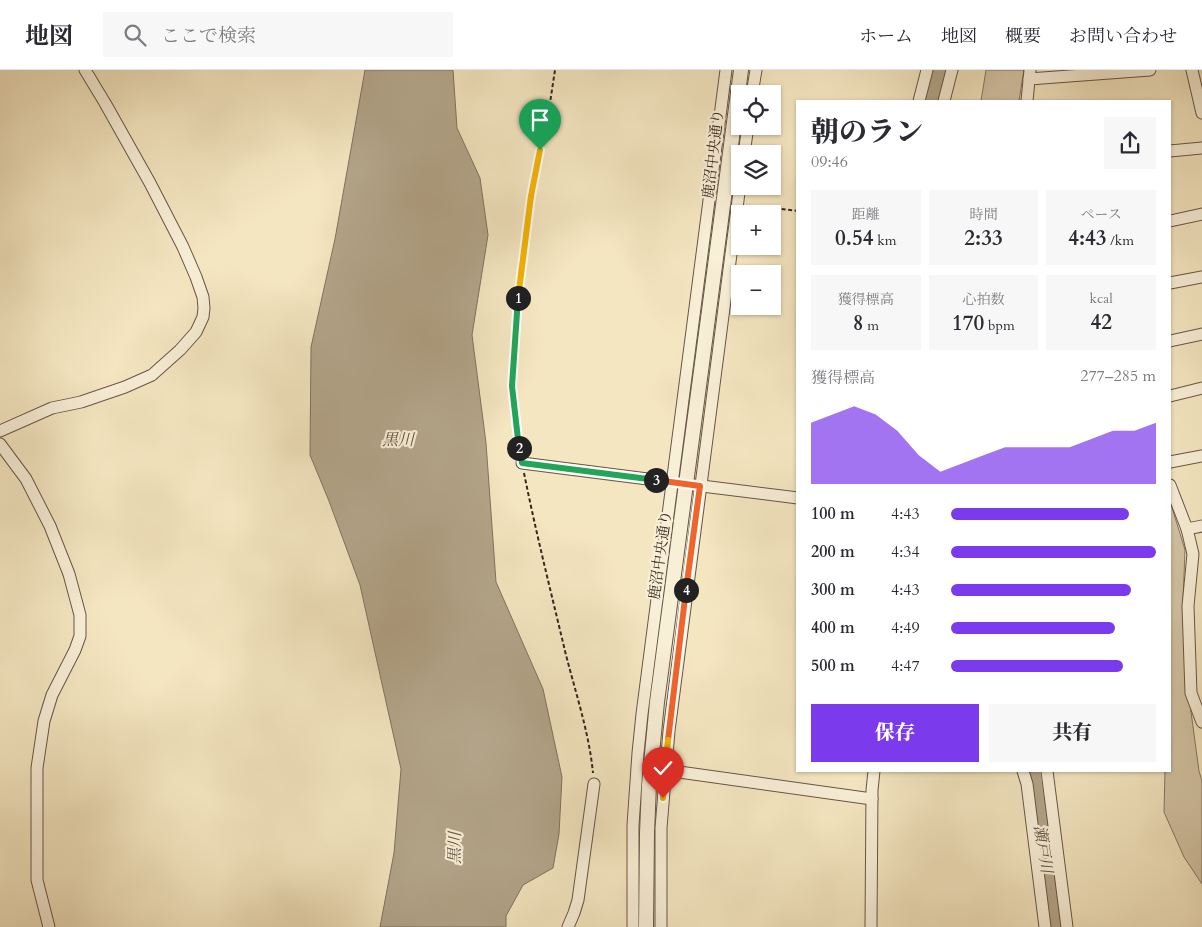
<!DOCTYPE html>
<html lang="ja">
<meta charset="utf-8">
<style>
:root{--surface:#fff;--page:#f7f7f7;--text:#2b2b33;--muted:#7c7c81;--line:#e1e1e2;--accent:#7c3aed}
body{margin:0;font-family:Cardo,"Noto Serif JP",serif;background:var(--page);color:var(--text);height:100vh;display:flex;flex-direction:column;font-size:19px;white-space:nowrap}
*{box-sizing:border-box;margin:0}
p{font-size:16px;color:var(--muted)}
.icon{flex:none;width:28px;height:28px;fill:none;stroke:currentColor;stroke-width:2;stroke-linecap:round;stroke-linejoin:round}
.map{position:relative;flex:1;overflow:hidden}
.side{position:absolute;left:796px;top:30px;width:375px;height:672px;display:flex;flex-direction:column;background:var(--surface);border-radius:0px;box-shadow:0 1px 4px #0004}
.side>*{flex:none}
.fabs{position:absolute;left:731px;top:15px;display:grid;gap:10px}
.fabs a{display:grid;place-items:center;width:50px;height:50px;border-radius:0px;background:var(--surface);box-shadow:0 1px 4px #0004;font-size:25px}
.pin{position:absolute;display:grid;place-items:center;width:42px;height:42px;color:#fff;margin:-51px -21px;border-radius:50% 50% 50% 0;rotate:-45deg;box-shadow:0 0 5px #0007}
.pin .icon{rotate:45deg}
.km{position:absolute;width:25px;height:25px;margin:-12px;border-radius:50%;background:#222;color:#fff;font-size:14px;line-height:25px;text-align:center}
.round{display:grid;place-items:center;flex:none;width:52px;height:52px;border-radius:0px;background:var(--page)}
.summary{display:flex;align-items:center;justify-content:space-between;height:85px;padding:0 15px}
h1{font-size:28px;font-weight:800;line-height:38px}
.metrics{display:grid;grid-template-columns:repeat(3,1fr);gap:8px;height:85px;padding:5px 15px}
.metrics div{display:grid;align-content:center;border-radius:0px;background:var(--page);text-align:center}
.metrics b{font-size:21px;font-weight:800}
.metrics small{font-size:14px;font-weight:400}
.metrics p{font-size:14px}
.chart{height:140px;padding:10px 15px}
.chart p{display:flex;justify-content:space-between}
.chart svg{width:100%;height:90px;margin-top:5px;fill:var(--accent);opacity:.7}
.button{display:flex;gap:10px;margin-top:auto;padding:10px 15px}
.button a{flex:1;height:58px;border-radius:0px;background:var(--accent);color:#fff;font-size:20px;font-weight:800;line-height:58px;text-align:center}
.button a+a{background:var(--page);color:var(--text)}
ul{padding:0 15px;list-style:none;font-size:16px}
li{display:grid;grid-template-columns:80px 60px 1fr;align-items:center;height:38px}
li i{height:12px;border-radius:6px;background:var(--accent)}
header{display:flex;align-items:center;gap:30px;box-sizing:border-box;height:70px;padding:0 25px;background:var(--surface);border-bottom:1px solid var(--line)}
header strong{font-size:24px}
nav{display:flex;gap:28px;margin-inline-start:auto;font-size:18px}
.search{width:350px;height:45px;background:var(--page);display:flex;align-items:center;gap:12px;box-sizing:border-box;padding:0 18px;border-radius:0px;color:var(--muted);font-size:19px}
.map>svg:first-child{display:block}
</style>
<header>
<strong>地図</strong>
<div class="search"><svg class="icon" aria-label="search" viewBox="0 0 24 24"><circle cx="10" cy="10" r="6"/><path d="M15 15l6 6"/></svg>ここで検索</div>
<nav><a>ホーム</a><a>地図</a><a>概要</a><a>お問い合わせ</a></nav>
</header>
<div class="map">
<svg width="1202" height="857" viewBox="0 0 1202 857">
<rect width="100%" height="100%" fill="#f4e6c1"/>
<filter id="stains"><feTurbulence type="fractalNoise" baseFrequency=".004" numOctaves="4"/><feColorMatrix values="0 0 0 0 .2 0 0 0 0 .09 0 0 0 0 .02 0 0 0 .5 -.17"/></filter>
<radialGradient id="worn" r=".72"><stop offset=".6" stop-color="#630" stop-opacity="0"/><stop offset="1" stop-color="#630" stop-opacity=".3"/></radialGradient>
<g fill="#d4c5a6" stroke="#857663">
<polygon points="986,0 1024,0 1019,31 981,31"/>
<polygon points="1170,431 1185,480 1183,531 1189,627 1199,701 1202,711 1202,814 1184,787 1164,742 1165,701 1170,701"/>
</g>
<polygon fill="#b3a58a" stroke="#817260" points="365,0 453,0 457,58 480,108 488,165 472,265 486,373 496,512 543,619 562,707 559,764 553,798 523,815 506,846 506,857 380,857 394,783 401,699 360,515 329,431 310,385 311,277 335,169"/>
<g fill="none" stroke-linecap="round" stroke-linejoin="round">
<g stroke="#b3a58a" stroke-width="18">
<polyline points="931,31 939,0"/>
<polyline points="1031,701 1055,857"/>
</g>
<g stroke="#665648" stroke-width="13">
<g id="minor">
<polyline points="1192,0 1202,43"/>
<polyline points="1029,9 1150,0"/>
<polyline points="752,24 756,0"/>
<polyline points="919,31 927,0"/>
<polyline points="944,31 952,0"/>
<polyline points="1027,31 1030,0"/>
<polyline points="1170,81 1202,78"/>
<polyline points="744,84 748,56"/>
<polyline points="1170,151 1202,144"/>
<polyline points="1170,213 1202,207"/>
<polyline points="1170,271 1202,264"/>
<polyline points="1170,326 1202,318"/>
<polyline points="0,361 52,338 81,332 125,317 152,305 180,280 196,262 203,247 204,238 203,227 196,207 183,177 150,113 105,33 85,0"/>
<polyline points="0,374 26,409 50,456 69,504 80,545 80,566 75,580 52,625 44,651 37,698 37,810 49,857"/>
<polyline points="1170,392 1202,386"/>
<polyline points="522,393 679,413"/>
<polyline points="694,415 798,428"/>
<polyline points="1170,415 1187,459 1193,484 1188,536 1191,623 1202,652"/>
<polyline points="1187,459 1202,456"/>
<polyline points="665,700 872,729"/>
<polyline points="1023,701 1027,714 1045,857"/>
<polyline points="1047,701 1067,857"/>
<polyline points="568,857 574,843 578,830 594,714"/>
<polyline points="633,857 633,755 638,683 642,644 726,0"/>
<polyline points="661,857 661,758 669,661 740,115"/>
<polyline points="871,857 872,720 874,701"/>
</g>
</g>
<g stroke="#665648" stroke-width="16">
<polyline id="tertiary" points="646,857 647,763 649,715 657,632 741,0"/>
</g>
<g stroke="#362620" stroke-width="2" stroke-dasharray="4 2.5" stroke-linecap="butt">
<polyline points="757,144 767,139 772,138 798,141"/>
<polyline points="520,384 512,316 519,219 531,126 550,33 555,0"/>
<path d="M524,403C536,463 551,522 565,581C575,621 589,662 593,703"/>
</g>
<use href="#minor" stroke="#f8efd7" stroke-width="11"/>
<use href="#tertiary" stroke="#f8efd7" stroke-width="14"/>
</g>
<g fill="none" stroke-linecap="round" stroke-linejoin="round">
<g stroke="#fff" stroke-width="10">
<polyline id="split-1" points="518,228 531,126 540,80"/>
</g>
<g stroke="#fff" stroke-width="10">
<polyline id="split-2" points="518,228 512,316 519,378"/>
</g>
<g stroke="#fff" stroke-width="10">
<polyline id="split-3" points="519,378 522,393 656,410"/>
</g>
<g stroke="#fff" stroke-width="10">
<polyline id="split-4" points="656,410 700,416 686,520"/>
</g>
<g stroke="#fff" stroke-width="10">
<polyline id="split-5" points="668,670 686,520"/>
</g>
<g stroke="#fff" stroke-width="10">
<polyline id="split-6" points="663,728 668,670"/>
</g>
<use href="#split-1" stroke="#f5b400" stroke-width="6"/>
<use href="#split-2" stroke="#22a559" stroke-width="6"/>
<use href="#split-3" stroke="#22a559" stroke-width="6"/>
<use href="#split-4" stroke="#f0652b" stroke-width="6"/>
<use href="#split-5" stroke="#f0652b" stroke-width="6"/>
<use href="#split-6" stroke="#f5b400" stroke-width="6"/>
</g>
<g text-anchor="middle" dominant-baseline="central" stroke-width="4.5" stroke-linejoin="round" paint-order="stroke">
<g font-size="15" fill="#362620" stroke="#f8efd7">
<text transform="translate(713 84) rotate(-83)">鹿沼中央通り</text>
<text transform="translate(660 485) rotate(-82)">鹿沼中央通り</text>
</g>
<g font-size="16" font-style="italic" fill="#625245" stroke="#f8efd7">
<text x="398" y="370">黒川</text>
<text transform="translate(455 778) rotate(-89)">黒川</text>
<text transform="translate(1043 779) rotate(81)">瀬戸川</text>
</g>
</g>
<rect width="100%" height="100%" filter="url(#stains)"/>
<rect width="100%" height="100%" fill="url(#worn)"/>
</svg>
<div class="fabs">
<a><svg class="icon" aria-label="locate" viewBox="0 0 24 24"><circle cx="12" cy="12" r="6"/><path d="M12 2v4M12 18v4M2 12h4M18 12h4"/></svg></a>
<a><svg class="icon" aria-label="layers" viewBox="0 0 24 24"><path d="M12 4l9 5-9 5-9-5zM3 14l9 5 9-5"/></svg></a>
<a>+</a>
<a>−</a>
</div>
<div class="pin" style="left:540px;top:80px;background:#1e9e55"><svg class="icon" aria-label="arrive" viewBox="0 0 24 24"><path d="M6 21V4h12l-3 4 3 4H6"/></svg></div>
<div class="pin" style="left:663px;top:728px;background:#d93025"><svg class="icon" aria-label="check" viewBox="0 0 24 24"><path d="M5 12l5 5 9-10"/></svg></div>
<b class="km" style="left:518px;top:228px">1</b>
<b class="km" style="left:519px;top:378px">2</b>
<b class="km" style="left:656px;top:410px">3</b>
<b class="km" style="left:686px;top:520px">4</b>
<section class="side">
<div class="summary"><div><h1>朝のラン</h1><p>09:46</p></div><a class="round"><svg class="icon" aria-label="share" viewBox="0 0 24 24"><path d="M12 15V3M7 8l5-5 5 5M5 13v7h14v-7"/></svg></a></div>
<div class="metrics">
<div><p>距離</p><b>0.54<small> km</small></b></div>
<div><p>時間</p><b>2:33</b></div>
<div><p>ペース</p><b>4:43<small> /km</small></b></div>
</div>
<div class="metrics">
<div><p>獲得標高</p><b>8<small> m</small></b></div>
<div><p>心拍数</p><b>170<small> bpm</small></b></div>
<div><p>kcal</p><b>42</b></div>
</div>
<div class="chart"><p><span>獲得標高</span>277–285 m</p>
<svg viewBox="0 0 160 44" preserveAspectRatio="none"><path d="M0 44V14L10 10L20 6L30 10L40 18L50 30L60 38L70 34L80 30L90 26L100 26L110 26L120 26L130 22L140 18L150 18L160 14V44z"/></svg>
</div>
<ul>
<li><b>100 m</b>4:43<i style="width:87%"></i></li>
<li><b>200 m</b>4:34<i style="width:100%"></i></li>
<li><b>300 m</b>4:43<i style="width:88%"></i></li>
<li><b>400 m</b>4:49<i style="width:80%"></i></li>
<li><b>500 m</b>4:47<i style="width:84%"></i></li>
</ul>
<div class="button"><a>保存</a><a>共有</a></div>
</section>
</div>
